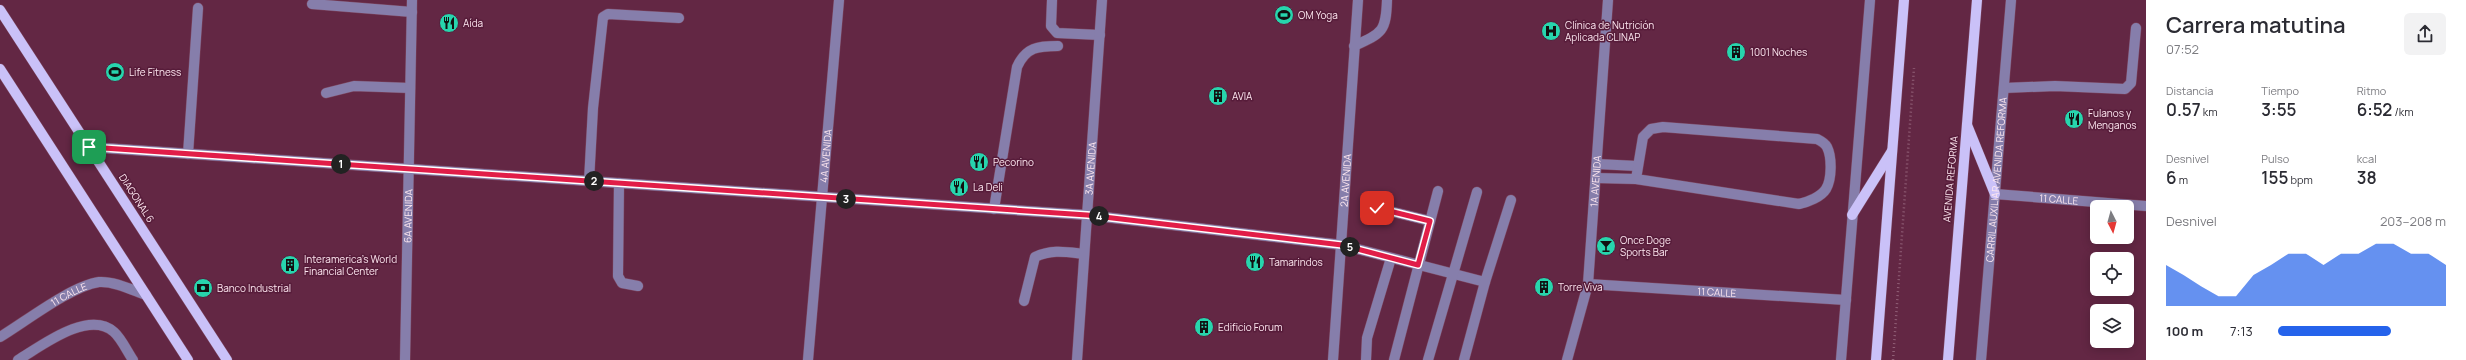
<!DOCTYPE html>
<html lang="es">
<meta charset="utf-8">
<style>
:root{--surface:#fff;--page:#f2f2f3;--text:#2b2b33;--muted:#7c7c81;--accent:#2563eb}
body{margin:0;font-family:Manrope,sans-serif;background:var(--page);color:var(--text);height:100vh;display:flex;flex-direction:column;font-size:15px;white-space:nowrap}
*{box-sizing:border-box;margin:0}
p{font-size:13px;color:var(--muted)}
.icon{flex:none;width:22px;height:22px;fill:none;stroke:currentColor;stroke-width:2;stroke-linecap:round;stroke-linejoin:round}
.map{position:relative;flex:1;overflow:hidden}
.details{display:flex;flex-direction:column;background:var(--surface);width:320px}
.details>*{flex:none}
.needle{width:26px;rotate:174deg}
.buttons{position:absolute;left:2090px;top:200px;display:grid;gap:8px}
.buttons a{display:grid;place-items:center;width:44px;height:44px;border-radius:6px;background:var(--surface);box-shadow:0 2px 10px #0003;font-size:20px}
.pin{position:absolute;display:grid;place-items:center;width:34px;height:34px;color:#fff;margin:-17px;border-radius:8px;box-shadow:0 2px 6px #0006}
.km{position:absolute;width:20px;height:20px;margin:-10px;border-radius:50%;background:#222;color:#fff;font-size:11px;line-height:20px;text-align:center}
.round{display:grid;place-items:center;flex:none;width:42px;height:42px;border-radius:6px;background:var(--page)}
.head{display:flex;align-items:center;justify-content:space-between;height:68px;padding:0 20px}
h1{font-size:22px;font-weight:600;line-height:30px}
.figures{display:grid;grid-template-columns:repeat(3,1fr);gap:6px;height:68px;padding:4px 20px}
.figures div{display:grid;align-content:center}
.figures b{font-size:17px;font-weight:600}
.figures small{font-size:11px;font-weight:400}
.figures p{font-size:11px}
.chart{height:112px;padding:8px 20px}
.chart p{display:flex;justify-content:space-between}
.chart svg{width:100%;height:72px;margin-top:4px;fill:var(--accent);opacity:.7}
ul{padding:0 20px;list-style:none;font-size:13px}
li{display:grid;grid-template-columns:64px 48px 1fr;align-items:center;height:30px}
li i{height:10px;border-radius:5px;background:var(--accent)}
main{display:flex;flex:1;min-height:0}
.map>svg:first-child{display:block}
</style>
<main>
<div class="map">
<svg width="2146" height="360" viewBox="0 0 2146 360">
<rect width="100%" height="100%" fill="#632744"/>
<g fill="none" stroke-linecap="round" stroke-linejoin="round">
<g stroke="#7c465f" stroke-width="11">
<g id="minor">
<polyline points="1052,0 1051,26 1057,33 1100,35"/>
<polyline points="312,4 412,12"/>
<path d="M1354,46C1383,33 1386,31 1387,0"/>
<polyline points="2004,88 2055,86 2125,89 2131,83 2136,28"/>
<polyline points="326,93 354,86 410,88"/>
<polyline points="89,147 1087,215 1342,245 1485,282"/>
<polyline points="188,154 198,8"/>
<polyline points="1597,164 1637,166"/>
<path d="M1596,178L1636,179L1799,204C1808,202 1821,197 1826,189C1832,179 1832,157 1827,147C1825,143 1821,141 1817,139L1663,127L1651,129L1643,137L1636,179"/>
<polyline points="589,181 593,108 603,17 608,14 679,18"/>
<polyline points="619,183 618,276 622,283 638,286"/>
<path id="s1" d="M1995,194L2146,206"/>
<polyline points="1377,208 1430,221"/>
<path d="M994,209L1017,67C1026,47 1038,46 1058,46"/>
<path id="s2" d="M1588,284L1846,300"/>
<path d="M1024,301L1035,257C1052,249 1066,252 1084,254"/>
<path id="s3" d="M0,337C25,322 71,286 99,282C114,281 132,290 146,295"/>
<path d="M18,360C40,347 88,309 114,332C121,338 127,351 133,360"/>
<path id="s4" d="M405,360L412,0"/>
<path id="s5" d="M808,360L839,0"/>
<path id="s6" d="M1077,360L1102,0"/>
<path id="s7" d="M1333,360L1358,0"/>
<polyline points="1366,360 1367,338 1391,258"/>
<polyline points="1394,360 1438,191"/>
<polyline points="1428,360 1477,192"/>
<polyline points="1464,360 1485,282 1511,200"/>
<path id="s8" d="M1567,360L1588,284L1608,0"/>
<polyline points="1841,360 1870,0"/>
<path id="s9" d="M1981,360L2011,0"/>
</g>
</g>
<g stroke="#7c465f" stroke-width="11">
<g id="major">
<polyline points="0,10 227,360"/>
<polyline points="0,69 188,360"/>
<polyline points="1967,125 1995,194"/>
<polyline points="1852,215 1892,151"/>
<polyline points="1876,360 1904,0"/>
<polyline points="1948,360 1977,0"/>
</g>
</g>
<polyline stroke="#916077" stroke-width="2.5" stroke-dasharray="1 3" stroke-linecap="butt" points="1893,360 1914,68"/>
<use href="#minor" stroke="#867eab" stroke-width="10"/>
<use href="#major" stroke="#cac1f8" stroke-width="10"/>
</g>
<g fill="none" stroke-linecap="round" stroke-linejoin="round">
<g stroke="#fff" stroke-width="8">
<polyline id="route" points="89,147 1087,215 1342,245 1418,265 1430,221 1377,208"/>
</g>
<use href="#route" stroke="#e11d48" stroke-width="5"/>
</g>
<defs>
<g id="stadium-disc" transform="scale(1)"><circle r="9.5" fill="#27d5ad" stroke="#571c3a"/><path d="M0-5a6.5 5 0 1 0 0 10a6.5 5 0 1 0 0-10ZM-3.5-1.8h7v3.6h-7Z" fill="#111"/></g>
<g id="restaurant-disc" transform="scale(1)"><circle r="9.5" fill="#27d5ad" stroke="#571c3a"/><path d="M-5-6h1v4h1v-4h1v4h1v-4h1v5L-1.5 .5V6h-2V.5L-5-1ZM5-6V6H3V1.5H1.5Q1.5-4 5-6Z" fill="#111"/></g>
<g id="hospital-disc" transform="scale(1)"><circle r="9.5" fill="#27d5ad" stroke="#571c3a"/><path d="M-5-5h3v3.5h4V-5h3V5h-3V1.5h-4V5h-3Z" fill="#111"/></g>
<g id="building-disc" transform="scale(1)"><circle r="9.5" fill="#27d5ad" stroke="#571c3a"/><path d="M-4-6H4V6H1V3H-1V6H-4ZM-2.5-4.3h1.7v1.8h-1.7ZM.8-4.3h1.7v1.8H.8ZM-2.5-1h1.7V.8h-1.7ZM.8-1h1.7V.8H.8Z" fill="#111"/></g>
<g id="bar-disc" transform="scale(1)"><circle r="9.5" fill="#27d5ad" stroke="#571c3a"/><path d="M-6-5H6L.8 .8V4.5H3.5V6h-7V4.5H-.8V.8Z" fill="#111"/></g>
<g id="bank-disc" transform="scale(1)"><circle r="9.5" fill="#27d5ad" stroke="#571c3a"/><path d="M-6-4H6V4H-6ZM0-2.3a2.3 2.3 0 1 0 0 4.6a2.3 2.3 0 1 0 0-4.6Z" fill="#111"/></g>
</defs>
<g fill-rule="evenodd">
<use href="#stadium-disc" x="1284" y="15"/>
<use href="#restaurant-disc" x="449" y="23"/>
<use href="#hospital-disc" x="1551" y="31"/>
<use href="#building-disc" x="1736" y="52"/>
<use href="#stadium-disc" x="115" y="72"/>
<use href="#building-disc" x="1218" y="96"/>
<use href="#restaurant-disc" x="2074" y="119"/>
<use href="#restaurant-disc" x="979" y="162"/>
<use href="#restaurant-disc" x="959" y="187"/>
<use href="#bar-disc" x="1606" y="246"/>
<use href="#restaurant-disc" x="1255" y="262"/>
<use href="#building-disc" x="290" y="265"/>
<use href="#building-disc" x="1544" y="287"/>
<use href="#bank-disc" x="203" y="288"/>
<use href="#building-disc" x="1204" y="327"/>
</g>
<g text-anchor="middle" dominant-baseline="central" stroke-width="3" stroke-linejoin="round" paint-order="stroke">
<g font-size="10" fill="#fde6ef" stroke="#571c3a" text-anchor="start">
<text x="1298" y="15">OM Yoga</text>
<text x="463" y="23">Aída</text>
<text x="1565" y="25">Clínica de Nutrición<tspan x="1565" dy="12">Aplicada CLINAP</tspan></text>
<text x="1750" y="52">1001 Noches</text>
<text x="129" y="72">Life Fitness</text>
<text x="1232" y="96">AVIA</text>
<text x="2088" y="113">Fulanos y<tspan x="2088" dy="12">Menganos</tspan></text>
<text x="993" y="162">Pecorino</text>
<text x="973" y="187">La Deli</text>
<text x="1620" y="240">Once Doge<tspan x="1620" dy="12">Sports Bar</tspan></text>
<text x="304" y="259">Interamerica's World<tspan x="304" dy="12">Financial Center</tspan></text>
<text x="1269" y="262">Tamarindos</text>
<text x="1558" y="287">Torre Viva</text>
<text x="217" y="288">Banco Industrial</text>
<text x="1218" y="327">Edificio Forum</text>
</g>
<g font-size="10" fill="#fde6ef" stroke="#571c3a">
<text stroke="none"><textPath href="#s5" startOffset="205">4A AVENIDA</textPath></text>
<text stroke="none"><textPath href="#s6" startOffset="192">3A AVENIDA</textPath></text>
<text transform="translate(1950 179) rotate(-85)">AVENIDA REFORMA</text>
<text stroke="none"><textPath href="#s7" startOffset="180">2A AVENIDA</textPath></text>
<text stroke="none"><textPath href="#s9" startOffset="181">CARRIL AUXILIAR AVENIDA REFORMA</textPath></text>
<text stroke="none"><textPath href="#s8" startOffset="182">1A AVENIDA</textPath></text>
<text transform="translate(137 198) rotate(57)">DIAGONAL 6</text>
<text stroke="none"><textPath href="#s1" startOffset="64">11 CALLE</textPath></text>
<text stroke="none"><textPath href="#s4" startOffset="144">6A AVENIDA</textPath></text>
<text stroke="none"><textPath href="#s2" startOffset="129">11 CALLE</textPath></text>
<text stroke="none"><textPath href="#s3" startOffset="81">11 CALLE</textPath></text>
</g>
</g>
</svg>
<div class="buttons">
<a><svg class="needle" viewBox="-14 -14 28 28"><path d="M0-13l5 13h-10z" fill="#e53935"/><path d="M0 13l5-13h-10z" fill="#7c7c81"/></svg></a>
<a><svg class="icon" aria-label="locate" viewBox="0 0 24 24"><circle cx="12" cy="12" r="6"/><path d="M12 2v4M12 18v4M2 12h4M18 12h4"/></svg></a>
<a><svg class="icon" aria-label="layers" viewBox="0 0 24 24"><path d="M12 4l9 5-9 5-9-5zM3 14l9 5 9-5"/></svg></a>
</div>
<div class="pin" style="left:89px;top:147px;background:#1e9e55"><svg class="icon" aria-label="arrive" viewBox="0 0 24 24"><path d="M6 21V4h12l-3 4 3 4H6"/></svg></div>
<div class="pin" style="left:1377px;top:208px;background:#d93025"><svg class="icon" aria-label="check" viewBox="0 0 24 24"><path d="M5 12l5 5 9-10"/></svg></div>
<b class="km" style="left:341px;top:164px">1</b>
<b class="km" style="left:594px;top:181px">2</b>
<b class="km" style="left:846px;top:199px">3</b>
<b class="km" style="left:1099px;top:216px">4</b>
<b class="km" style="left:1350px;top:247px">5</b>
</div>
<section class="details">
<div class="head"><div><h1>Carrera matutina</h1><p>07:52</p></div><a class="round"><svg class="icon" aria-label="share" viewBox="0 0 24 24"><path d="M12 15V3M7 8l5-5 5 5M5 13v7h14v-7"/></svg></a></div>
<div class="figures">
<div><p>Distancia</p><b>0.57<small> km</small></b></div>
<div><p>Tiempo</p><b>3:55</b></div>
<div><p>Ritmo</p><b>6:52<small> /km</small></b></div>
</div>
<div class="figures">
<div><p>Desnivel</p><b>6<small> m</small></b></div>
<div><p>Pulso</p><b>155<small> bpm</small></b></div>
<div><p>kcal</p><b>38</b></div>
</div>
<div class="chart"><p><span>Desnivel</span>203–208 m</p>
<svg viewBox="0 0 160 44" preserveAspectRatio="none"><path d="M0 44V19L10 25L20 32L30 38L40 38L50 25L60 19L70 12L80 12L90 19L100 12L110 12L120 6L130 6L140 12L150 12L160 19V44z"/></svg>
</div>
<ul>
<li><b>100 m</b>7:13<i style="width:67%"></i></li>
</ul>
</section>
</main>
